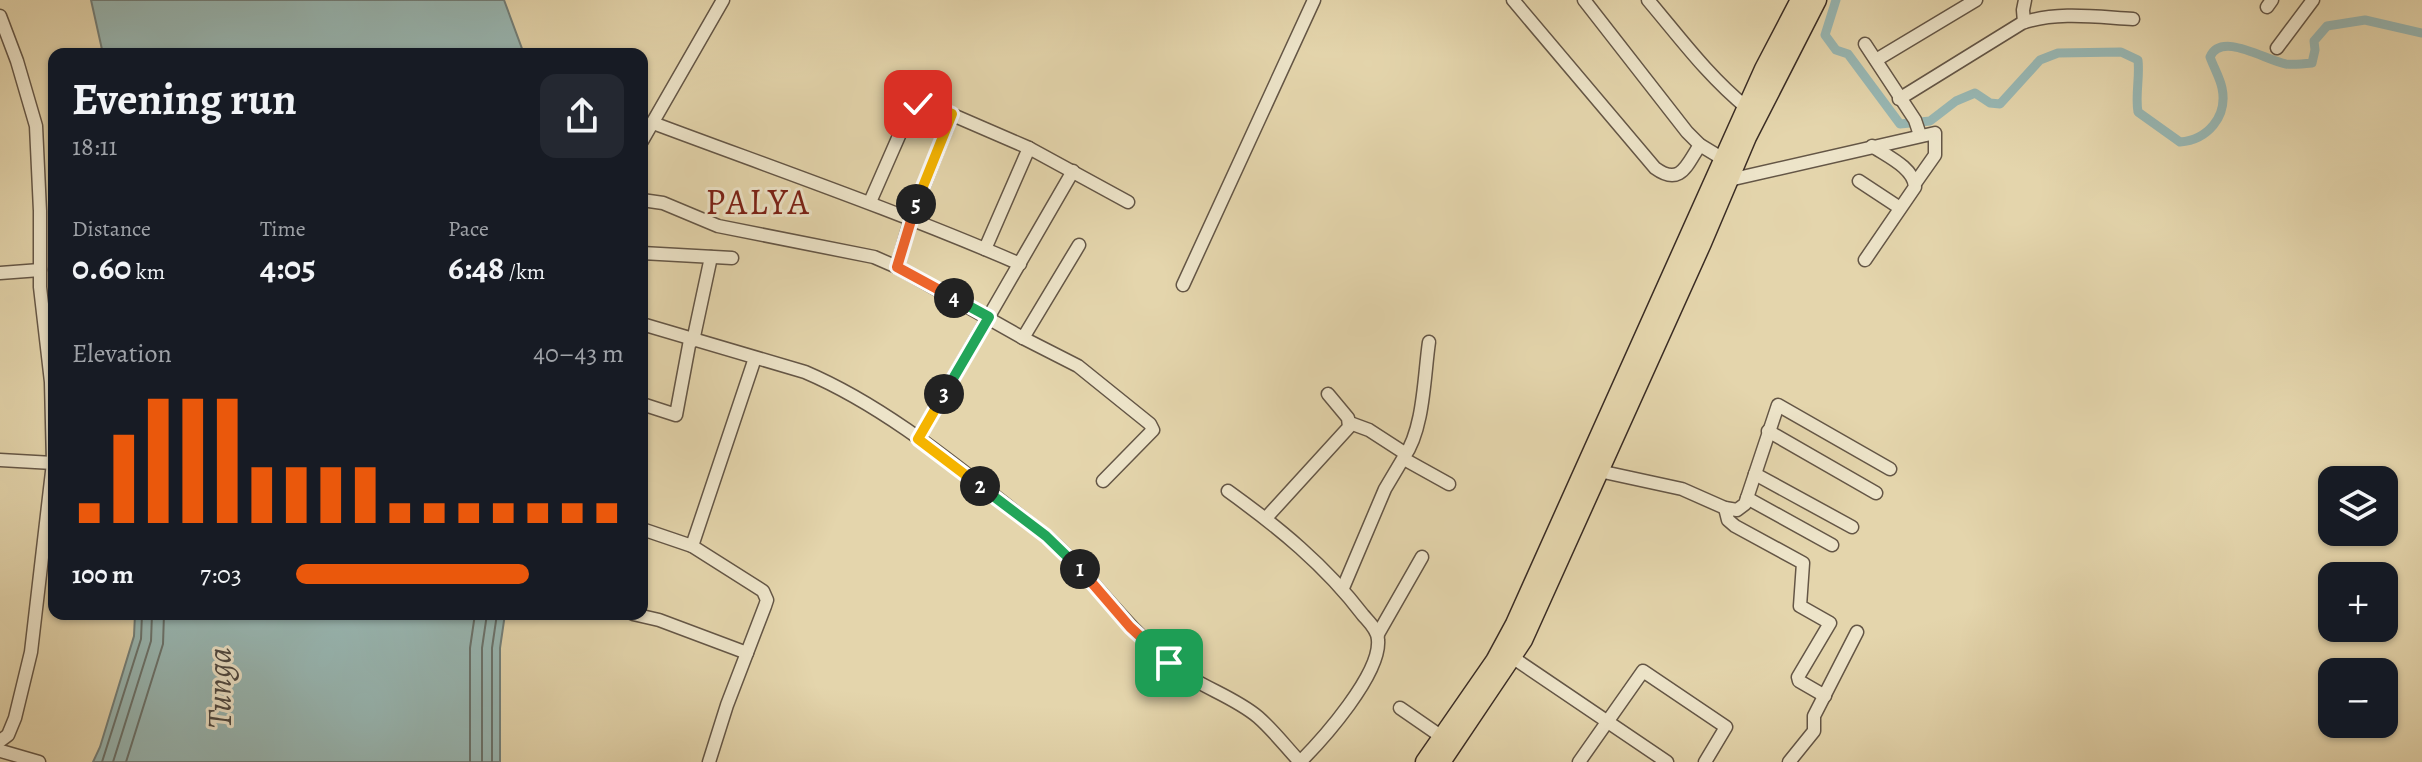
<!DOCTYPE html>
<meta charset="utf-8">
<style>
:root{--surface:#171b24;--page:#242831;--text:#f1f3f6;--muted:#9ea1a6;--accent:#ea580c}
body{margin:0;font-family:Alegreya,serif;background:var(--page);color:var(--text);height:100vh;display:flex;flex-direction:column;font-size:30px;white-space:nowrap}
*{box-sizing:border-box;margin:0}
p{font-size:26px;color:var(--muted)}
.icon{flex:none;width:44px;height:44px;fill:none;stroke:currentColor;stroke-width:2;stroke-linecap:round;stroke-linejoin:round}
.map{position:relative;flex:1;overflow:hidden}
.sheet{position:absolute;left:48px;top:48px;width:600px;height:572px;display:flex;flex-direction:column;background:var(--surface);border-radius:16px;box-shadow:0 2px 6px #0004}
.sheet>*{flex:none}
.tools{position:absolute;left:2318px;top:466px;display:grid;gap:16px}
.tools a{display:grid;place-items:center;width:80px;height:80px;border-radius:16px;background:var(--surface);box-shadow:0 2px 6px #0004;font-size:40px}
.pin{position:absolute;display:grid;place-items:center;width:68px;height:68px;color:#fff;margin:-34px;border-radius:16px;box-shadow:0 4px 12px #0006}
.km{position:absolute;width:40px;height:40px;margin:-20px;border-radius:50%;background:#222;color:#fff;font-size:22px;line-height:40px;text-align:center}
.round{display:grid;place-items:center;flex:none;width:84px;height:84px;border-radius:16px;background:var(--page)}
.headline{display:flex;align-items:center;justify-content:space-between;height:136px;padding:0 24px}
h1{font-size:44px;font-weight:600;line-height:60px}
.metrics{display:grid;grid-template-columns:repeat(3,1fr);gap:12px;height:136px;padding:8px 24px}
.metrics div{display:grid;align-content:center}
.metrics b{font-size:34px;font-weight:600}
.metrics small{font-size:22px;font-weight:400}
.metrics p{font-size:22px}
.chart{height:224px;padding:16px 24px}
.chart p{display:flex;justify-content:space-between}
.chart svg{width:100%;height:144px;margin-top:8px;stroke:var(--accent);stroke-width:6}
ul{padding:0 24px;list-style:none;font-size:26px}
li{display:grid;grid-template-columns:128px 96px 1fr;align-items:center;height:60px}
li i{height:20px;border-radius:10px;background:var(--accent)}
.map>svg:first-child{display:block}
</style>
<div class="map">
<svg width="2422" height="762" viewBox="0 0 2422 762">
<rect width="100%" height="100%" fill="#e4d5ac"/>
<filter id="stains"><feTurbulence type="fractalNoise" baseFrequency=".0025" numOctaves="4"/><feColorMatrix values="0 0 0 0 .2 0 0 0 0 .09 0 0 0 0 .02 0 0 0 .5 -.17"/></filter>
<radialGradient id="worn" r=".72"><stop offset=".6" stop-color="#630" stop-opacity="0"/><stop offset="1" stop-color="#630" stop-opacity=".3"/></radialGradient>
<g fill="#98b7b3" stroke="#727f7a" stroke-width="2">
<polygon points="91,0 504,0 524,54 103,54"/>
<polygon points="135,614 505,614 500,648 500,762 93,762 100,747 134,636"/>
</g>
<g fill="none" stroke-linecap="round" stroke-linejoin="round">
<g stroke="#69726c" stroke-width="2">
<polyline points="102,762 141,639 142,614"/>
<polyline points="113,762 151,641 152,614"/>
<polyline points="126,762 163,644 164,614"/>
<polyline points="470,762 470,648 475,614"/>
<polyline points="482,762 482,648 487,614"/>
<polyline points="492,762 492,648 497,614"/>
</g>
<path stroke="#98b7b3" stroke-width="9" d="M1836,0L1825,35L1836,50L1848,54L1900,124L1930,121L1956,101L1975,93L1990,103L2000,104L2040,60L2058,53L2121,52L2138,60C2140,78 2135,95 2138,112L2180,142C2207,140 2228,117 2222,88C2220,78 2214,68 2210,57C2221,31 2265,60 2286,64C2294,65 2303,64 2312,63L2315,50L2314,41L2327,26L2365,20L2422,33"/>
<g stroke="#645646" stroke-width="15">
<g id="minor">
<path d="M1513,0L1655,168C1681,187 1687,164 1700,145"/>
<polyline points="1584,0 1687,132 1700,145 1728,162"/>
<path d="M1648,0C1681,39 1707,75 1747,108"/>
<polyline points="2267,7 2272,0"/>
<polyline points="0,16 17,61 36,126 40,211 40,287 51,382 53,463 31,652 15,718 8,735 0,741"/>
<polyline points="2024,22 2023,10 2025,0"/>
<polyline points="1865,44 1915,120 1920,135"/>
<polyline points="2277,48 2313,0"/>
<polyline points="1876,60 1976,0"/>
<path d="M1899,99L2022,23C2057,11 2097,17 2133,19"/>
<path d="M653,123C776,169 900,212 1020,264"/>
<polyline points="642,141 723,0"/>
<polyline points="1729,180 1935,133 1935,155 1916,182"/>
<polyline points="1859,181 1900,208"/>
<polyline points="642,200 663,203 718,226 874,257 897,267 1023,338 1078,366 1150,424 1153,430 1103,481"/>
<polyline points="870,202 909,113 913,107 925,103 1029,148 1128,202"/>
<polyline points="985,249 1029,148"/>
<polyline points="642,253 732,258"/>
<path d="M1865,260L1915,187C1914,168 1887,156 1872,146"/>
<polyline points="897,267 911,218 952,114"/>
<polyline points="0,273 40,270"/>
<polyline points="1183,285 1314,0"/>
<path d="M642,324L805,372C894,410 970,478 1046,536C1091,575 1124,625 1170,663C1196,686 1232,695 1258,717C1273,730 1286,747 1300,762"/>
<polyline points="1023,338 1079,245"/>
<polyline points="693,341 711,257"/>
<polyline points="642,404 676,415 690,340"/>
<polyline points="1768,431 1876,493"/>
<polyline points="918,439 1073,171"/>
<path d="M1404,457C1424,429 1424,376 1429,342"/>
<polyline points="1404,459 1449,484"/>
<polyline points="0,460 53,463"/>
<polyline points="1599,471 1682,489 1725,508 1737,510 1745,504 1778,405 1890,469"/>
<polyline points="1755,474 1852,527"/>
<path d="M1228,491C1278,527 1325,565 1363,615C1369,622 1378,630 1378,640C1381,674 1323,739 1300,762"/>
<polyline points="1747,498 1832,545"/>
<polyline points="1725,508 1728,520 1735,526 1803,563 1800,606 1830,623 1798,677 1799,681 1825,696"/>
<polyline points="1266,518 1349,427 1348,418 1328,394"/>
<polyline points="642,529 692,546 763,591 767,600 765,606 727,705 709,762"/>
<polyline points="692,546 755,358"/>
<polyline points="1343,588 1385,489 1404,457 1403,452 1369,430 1350,423"/>
<polyline points="633,614 659,620 747,653"/>
<polyline points="1378,634 1422,557"/>
<polyline points="1512,657 1667,762"/>
<polyline points="1400,708 1442,737"/>
<polyline points="1,751 39,762"/>
<polyline points="1579,762 1643,671 1726,727 1705,762"/>
<polyline points="1789,762 1814,731 1814,716 1857,632"/>
</g>
</g>
<g stroke="#3a2c24" stroke-width="21">
<g id="highway">
<polyline points="1425,762 1495,661 1515,624 1764,69 1800,0"/>
<polyline points="1441,762 1523,640 1702,243 1747,137 1817,0"/>
</g>
</g>
<use href="#minor" stroke="#ede4c9" stroke-width="12"/>
<use href="#highway" stroke="#e4d5ac" stroke-width="18"/>
</g>
<g fill="none" stroke-linecap="round" stroke-linejoin="round">
<g stroke="#fff" stroke-width="16">
<polyline id="split-1" points="1080,569 1130,627 1169,663"/>
</g>
<g stroke="#fff" stroke-width="16">
<polyline id="split-2" points="980,486 1046,536 1080,569"/>
</g>
<g stroke="#fff" stroke-width="16">
<polyline id="split-3" points="944,394 918,439 980,486"/>
</g>
<g stroke="#fff" stroke-width="16">
<polyline id="split-4" points="944,394 989,317 954,298"/>
</g>
<g stroke="#fff" stroke-width="16">
<polyline id="split-5" points="916,204 897,267 954,298"/>
</g>
<g stroke="#fff" stroke-width="16">
<polyline id="split-6" points="916,204 952,114 925,103 918,104"/>
</g>
<use href="#split-1" stroke="#f0652b" stroke-width="10"/>
<use href="#split-2" stroke="#22a559" stroke-width="10"/>
<use href="#split-3" stroke="#f5b400" stroke-width="10"/>
<use href="#split-4" stroke="#22a559" stroke-width="10"/>
<use href="#split-5" stroke="#f0652b" stroke-width="10"/>
<use href="#split-6" stroke="#f5b400" stroke-width="10"/>
</g>
<g text-anchor="middle" dominant-baseline="central" stroke-width="6" stroke-linejoin="round" paint-order="stroke">
<g font-size="34" font-style="italic" fill="#4d4841" stroke="#ede4c9">
<text transform="translate(219 688) rotate(-90)">Tunga</text>
</g>
<g font-size="36" letter-spacing="2" fill="#7a1f14" stroke="#ede4c9">
<text x="758" y="201">PALYA</text>
</g>
</g>
<rect width="100%" height="100%" filter="url(#stains)"/>
<rect width="100%" height="100%" fill="url(#worn)"/>
</svg>
<div class="tools">
<a><svg class="icon" aria-label="layers" viewBox="0 0 24 24"><path d="M12 4l9 5-9 5-9-5zM3 14l9 5 9-5"/></svg></a>
<a>+</a>
<a>−</a>
</div>
<div class="pin" style="left:1169px;top:663px;background:#1e9e55"><svg class="icon" aria-label="arrive" viewBox="0 0 24 24"><path d="M6 21V4h12l-3 4 3 4H6"/></svg></div>
<div class="pin" style="left:918px;top:104px;background:#d93025"><svg class="icon" aria-label="check" viewBox="0 0 24 24"><path d="M5 12l5 5 9-10"/></svg></div>
<b class="km" style="left:1080px;top:569px">1</b>
<b class="km" style="left:980px;top:486px">2</b>
<b class="km" style="left:944px;top:394px">3</b>
<b class="km" style="left:954px;top:298px">4</b>
<b class="km" style="left:916px;top:204px">5</b>
<section class="sheet">
<div class="headline"><div><h1>Evening run</h1><p>18:11</p></div><a class="round"><svg class="icon" aria-label="share" viewBox="0 0 24 24"><path d="M12 15V3M7 8l5-5 5 5M5 13v7h14v-7"/></svg></a></div>
<div class="metrics">
<div><p>Distance</p><b>0.60<small> km</small></b></div>
<div><p>Time</p><b>4:05</b></div>
<div><p>Pace</p><b>6:48<small> /km</small></b></div>
</div>
<div class="chart"><p><span>Elevation</span>40–43 m</p>
<svg viewBox="0 0 160 44" preserveAspectRatio="none"><path d="M5 44V38M15 44V17M25 44V6M35 44V6M45 44V6M55 44V27M65 44V27M75 44V27M85 44V27M95 44V38M105 44V38M115 44V38M125 44V38M135 44V38M145 44V38M155 44V38"/></svg>
</div>
<ul>
<li><b>100 m</b>7:03<i style="width:71%"></i></li>
</ul>
</section>
</div>
